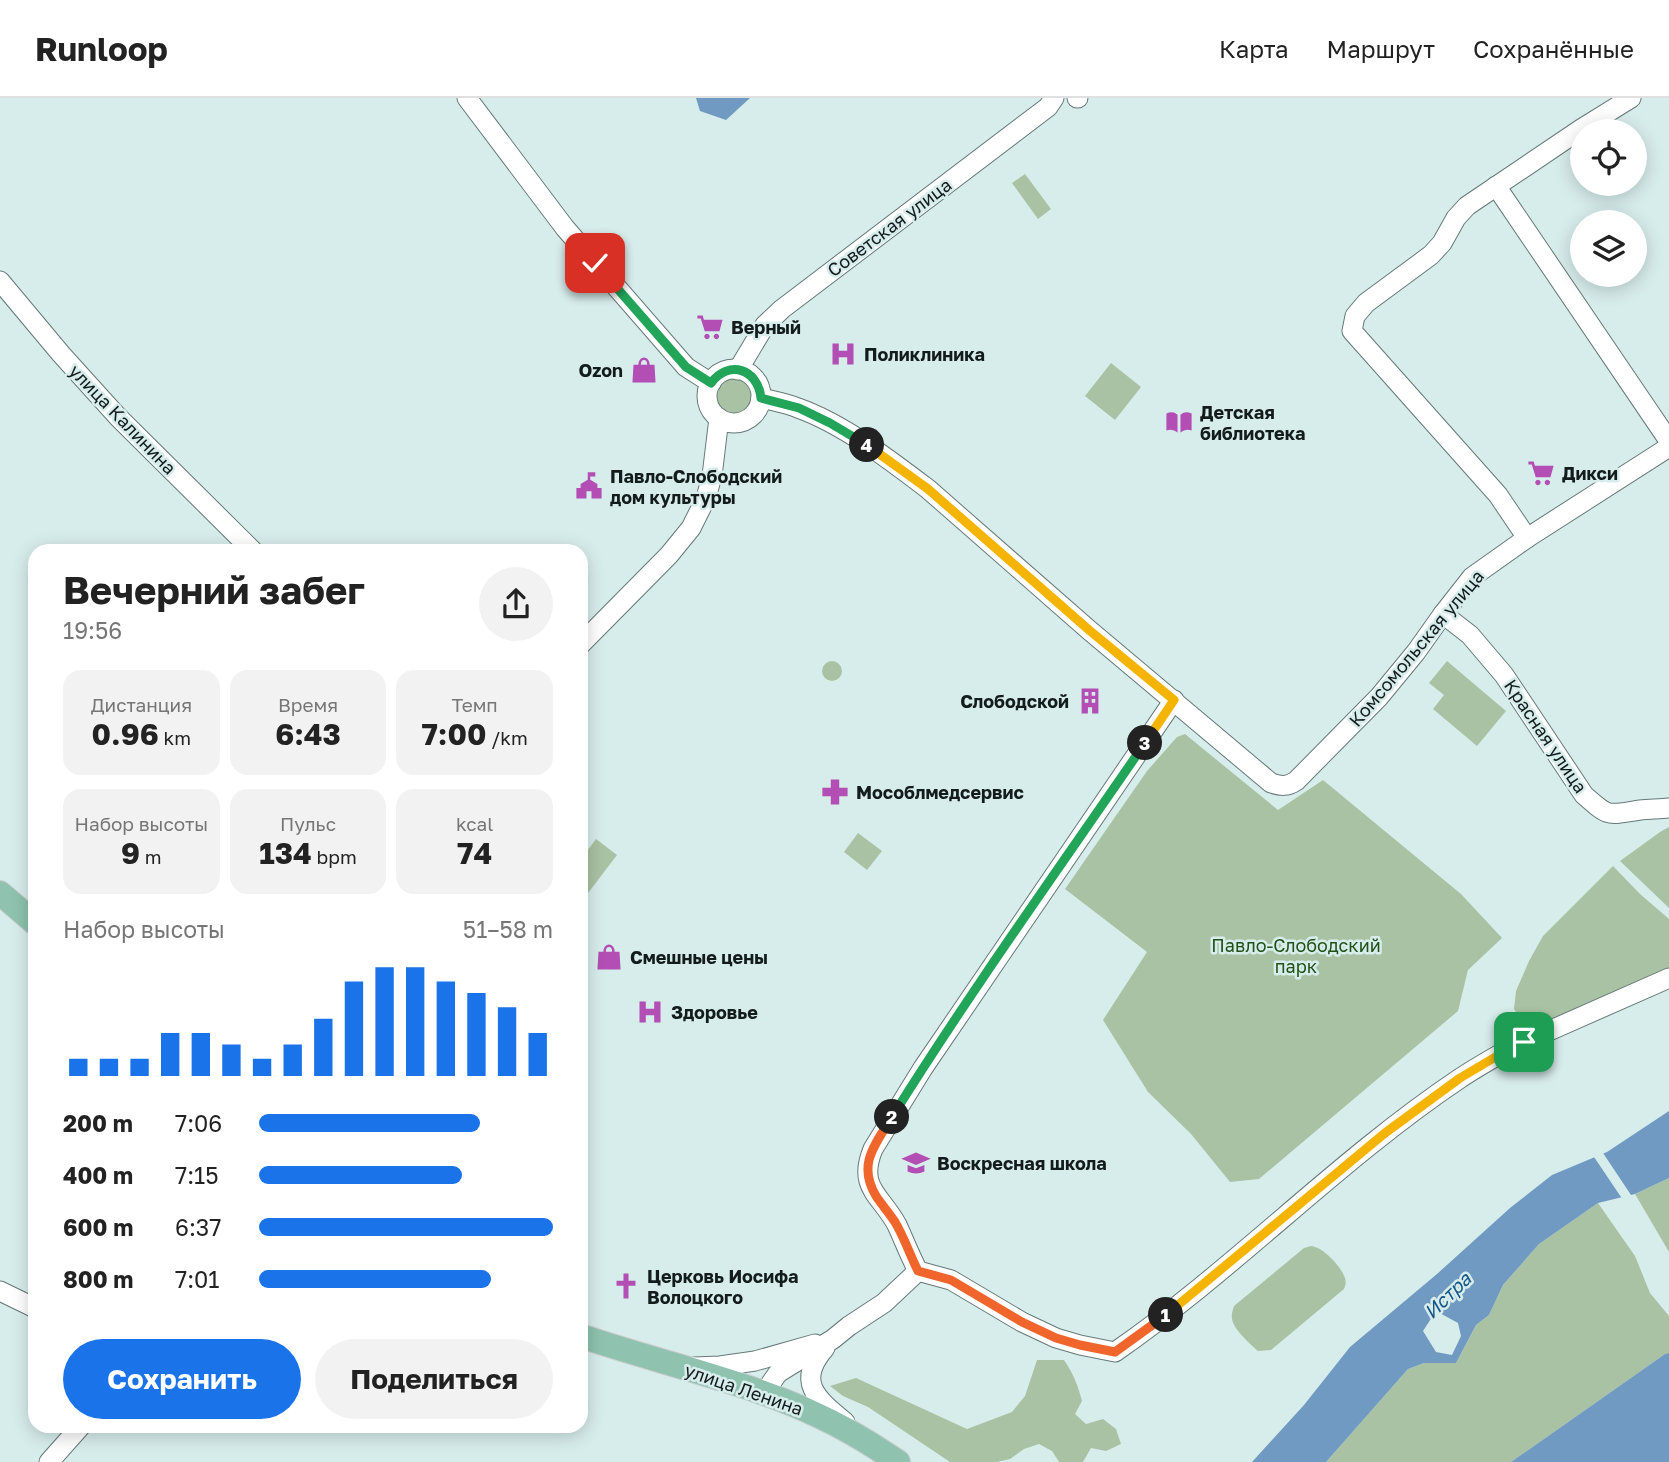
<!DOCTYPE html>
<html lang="ru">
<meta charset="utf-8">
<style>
:root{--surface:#fff;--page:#f2f2f2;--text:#222;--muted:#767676;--line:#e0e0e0;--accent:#1a73e8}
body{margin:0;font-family:"Golos Text",sans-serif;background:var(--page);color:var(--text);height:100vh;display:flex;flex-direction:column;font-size:26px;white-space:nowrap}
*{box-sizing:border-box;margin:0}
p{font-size:23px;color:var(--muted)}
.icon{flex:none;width:38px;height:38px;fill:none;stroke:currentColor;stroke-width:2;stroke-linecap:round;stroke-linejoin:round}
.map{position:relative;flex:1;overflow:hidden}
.side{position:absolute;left:28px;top:446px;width:560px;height:889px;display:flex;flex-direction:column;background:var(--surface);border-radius:21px;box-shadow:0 4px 18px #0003}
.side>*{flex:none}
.tools{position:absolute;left:1570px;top:21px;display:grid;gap:14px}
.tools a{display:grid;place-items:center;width:77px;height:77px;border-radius:50%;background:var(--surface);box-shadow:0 4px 18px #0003;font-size:35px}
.pin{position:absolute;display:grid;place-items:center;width:60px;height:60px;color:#fff;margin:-30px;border-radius:14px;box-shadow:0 4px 10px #0006}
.km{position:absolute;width:35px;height:35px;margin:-18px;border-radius:50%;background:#222;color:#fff;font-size:19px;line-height:35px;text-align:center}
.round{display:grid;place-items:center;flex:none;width:74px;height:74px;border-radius:37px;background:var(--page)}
.head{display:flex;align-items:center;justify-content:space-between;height:119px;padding:0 35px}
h1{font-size:38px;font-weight:700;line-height:52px}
.stats{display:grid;grid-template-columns:repeat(3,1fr);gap:10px;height:119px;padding:7px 35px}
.stats div{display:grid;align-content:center;border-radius:18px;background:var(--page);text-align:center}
.stats b{font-size:30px;font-weight:700}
.stats small{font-size:19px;font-weight:400}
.stats p{font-size:19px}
.chart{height:196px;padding:14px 35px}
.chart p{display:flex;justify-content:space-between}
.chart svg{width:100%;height:126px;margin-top:7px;stroke:var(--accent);stroke-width:6}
.primary-button{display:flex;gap:14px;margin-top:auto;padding:14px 35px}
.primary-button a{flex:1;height:80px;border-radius:42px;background:var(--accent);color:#fff;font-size:28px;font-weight:700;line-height:80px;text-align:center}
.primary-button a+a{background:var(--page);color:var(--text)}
ul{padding:0 35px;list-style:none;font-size:23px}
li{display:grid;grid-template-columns:112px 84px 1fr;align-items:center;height:52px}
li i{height:18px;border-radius:9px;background:var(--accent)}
header{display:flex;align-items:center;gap:42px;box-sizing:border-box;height:98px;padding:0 35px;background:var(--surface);border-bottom:2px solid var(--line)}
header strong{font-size:33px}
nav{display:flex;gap:38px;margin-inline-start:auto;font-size:24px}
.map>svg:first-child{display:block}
</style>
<header>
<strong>Runloop</strong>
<nav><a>Карта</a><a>Маршрут</a><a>Сохранённые</a></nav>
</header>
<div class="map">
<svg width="1669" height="1364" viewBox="0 0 1669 1364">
<rect width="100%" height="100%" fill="#d7edec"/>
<g fill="#aac2a4">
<polygon points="1025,76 1051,111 1038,121 1012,85"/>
<polygon points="1111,265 1141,289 1115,322 1085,298"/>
<circle cx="734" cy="298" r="17"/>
<polygon points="1447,563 1506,613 1477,648 1433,611 1444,597 1429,585"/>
<circle cx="832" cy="573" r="10"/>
<polygon points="1185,636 1278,712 1323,682 1461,796 1502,840 1468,872 1458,913 1259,1081 1230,1084 1191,1036 1148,994 1103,922 1147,854 1065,791 1147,673 1177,639"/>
<polygon points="1669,729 1669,810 1620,763 1660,734"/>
<polygon points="858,735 882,753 867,772 844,754"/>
<polygon points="596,741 617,757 585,799 581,796 581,761"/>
<polygon points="1613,768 1640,796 1669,821 1669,870 1530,936 1514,911 1516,893 1529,863 1543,838"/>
<polygon points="1669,1080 1669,1154 1635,1096"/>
<polygon points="1598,1105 1635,1158 1650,1195 1669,1218 1669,1255 1665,1256 1511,1364 1326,1364 1408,1271 1424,1265 1456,1265 1476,1227 1489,1217 1503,1187 1539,1146"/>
<path d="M1311,1148C1323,1149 1341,1168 1345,1180C1346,1185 1346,1186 1344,1191L1271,1252L1258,1253C1251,1247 1232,1230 1232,1220C1231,1216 1233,1212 1234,1208L1304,1150Z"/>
<path d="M1037,1262H1064C1073,1275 1078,1287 1082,1303L1075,1316L1086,1326L1103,1321L1116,1331L1121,1346L1106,1353L1091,1350L1083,1364H1059L1052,1353L1039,1346L1024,1351L1010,1361L997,1364H950L868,1309L843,1298L830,1288L856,1280L967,1331L1012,1314L1025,1298Z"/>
</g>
<g fill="#709ac1" fill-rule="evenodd">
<polygon points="696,0 750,0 726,22 700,13"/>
<path d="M1669,1013V1080L1635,1096L1598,1105L1539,1146L1503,1187L1489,1217L1476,1227L1456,1265H1424L1408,1271L1326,1364H1252L1304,1307L1350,1249L1437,1176L1510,1110L1552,1077L1607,1054ZM1436,1213L1458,1225L1461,1238L1452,1257L1436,1254L1423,1233Z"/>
<polygon points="1669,1255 1669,1364 1511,1364 1665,1256"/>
</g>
<polygon fill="#d7edec" points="1601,1052 1633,1100 1623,1102 1592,1056"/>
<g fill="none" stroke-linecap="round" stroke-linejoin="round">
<g stroke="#657978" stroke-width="21">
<g id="minor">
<polyline points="467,0 565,130 686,269 711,285"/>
<polyline points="1077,0 1078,0"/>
<polyline points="1496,88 1669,343"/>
<polyline points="0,183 61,256 118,319 253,453"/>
<circle cx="734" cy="298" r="27"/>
<polyline points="738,272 765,227 782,211 1048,9 1054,0"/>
<path d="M761,300C773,303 786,305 798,310C843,326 890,362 928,391L1089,532L1271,685C1281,688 1287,689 1296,683L1379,599L1416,554L1443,516L1472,479L1527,440L1669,349"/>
<polyline points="1527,440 1498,397 1352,233 1355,218 1366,205 1431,157 1442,145 1456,120 1467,108 1581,31 1631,0"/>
<path d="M1443,516L1470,537L1504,577L1584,697C1610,720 1607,717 1640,712C1650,711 1660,711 1669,710"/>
<polyline points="581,546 669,457 691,430 706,400 712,378 719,320"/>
<path d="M918,1173L951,1182L1022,1224L1056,1240L1080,1247L1115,1254C1236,1170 1337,1063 1459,981C1478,968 1499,957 1519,945L1524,944L1669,880"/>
<path d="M918,1173C910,1158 904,1142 897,1127C881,1097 857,1090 873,1051L923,970L1174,602"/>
<polyline points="0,1193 35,1210"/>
<path d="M825,1250C795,1284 817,1301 845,1324"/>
<polyline points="694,1269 720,1268 755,1263 815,1246"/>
<polyline points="768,1296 771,1285 778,1275 833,1241 849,1228 884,1205 918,1173"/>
<polyline points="49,1364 81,1328"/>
</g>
</g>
<g stroke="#cbcdcd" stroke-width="26">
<g id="major">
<polyline points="0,795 35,825"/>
<path d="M581,1238C660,1265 743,1282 819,1318C847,1331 873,1347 898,1364"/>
</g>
</g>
<use href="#minor" stroke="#fff" stroke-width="19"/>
<use href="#major" stroke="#8fc3b0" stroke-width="24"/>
</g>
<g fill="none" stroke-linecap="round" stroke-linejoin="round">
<g stroke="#fff" stroke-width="14">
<polyline id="split-1" points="1166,1217 1385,1035 1460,980 1519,945 1524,944"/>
</g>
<g stroke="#fff" stroke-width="14">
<path id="split-2" d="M892,1019C875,1047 857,1066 876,1098C882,1107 889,1115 895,1124C904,1139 910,1157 918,1173L951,1182L1022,1224L1056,1240L1080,1247L1115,1254L1166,1217"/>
</g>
<g stroke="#fff" stroke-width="14">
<path id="split-3" d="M892,1019C972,891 1060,769 1145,645"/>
</g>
<g stroke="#fff" stroke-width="14">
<polyline id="split-4" points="867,347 928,391 1089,532 1174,602 1145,645"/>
</g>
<g stroke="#fff" stroke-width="14">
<path id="split-5" d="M595,165L686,269L711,285C729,261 758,271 761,300L799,310L830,325L867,347"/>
</g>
<use href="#split-1" stroke="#f5b400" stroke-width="9"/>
<use href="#split-2" stroke="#f0652b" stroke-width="9"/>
<use href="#split-3" stroke="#22a559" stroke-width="9"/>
<use href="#split-4" stroke="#f5b400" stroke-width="9"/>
<use href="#split-5" stroke="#22a559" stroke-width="9"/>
</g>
<defs>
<g id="supermarket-bare" transform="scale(2.1)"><path d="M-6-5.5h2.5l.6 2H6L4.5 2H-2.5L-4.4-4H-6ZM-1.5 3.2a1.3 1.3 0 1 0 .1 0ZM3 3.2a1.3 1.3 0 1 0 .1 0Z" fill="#b24eb4" stroke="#d7edec" stroke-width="2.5" paint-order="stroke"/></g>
<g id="hospital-bare" transform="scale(2.1)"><path d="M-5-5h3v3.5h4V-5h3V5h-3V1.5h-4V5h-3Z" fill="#b24eb4" stroke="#d7edec" stroke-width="2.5" paint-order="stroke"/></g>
<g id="shop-bare" transform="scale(2.1)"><path d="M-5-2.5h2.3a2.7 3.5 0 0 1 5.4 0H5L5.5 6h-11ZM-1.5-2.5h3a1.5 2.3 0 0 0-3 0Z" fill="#b24eb4" stroke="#d7edec" stroke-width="2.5" paint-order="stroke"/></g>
<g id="library-bare" transform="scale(2.1)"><path d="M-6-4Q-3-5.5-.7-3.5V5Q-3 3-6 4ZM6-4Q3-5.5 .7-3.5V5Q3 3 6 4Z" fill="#b24eb4" stroke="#d7edec" stroke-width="2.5" paint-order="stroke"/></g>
<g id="civic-bare" transform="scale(2.1)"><path d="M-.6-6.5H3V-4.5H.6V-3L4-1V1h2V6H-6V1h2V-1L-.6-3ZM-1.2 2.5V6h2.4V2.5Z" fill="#b24eb4" stroke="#d7edec" stroke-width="2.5" paint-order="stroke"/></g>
<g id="building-bare" transform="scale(2.1)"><path d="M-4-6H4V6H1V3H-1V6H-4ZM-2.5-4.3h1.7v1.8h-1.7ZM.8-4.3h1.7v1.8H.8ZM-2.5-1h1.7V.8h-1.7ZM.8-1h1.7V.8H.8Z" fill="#b24eb4" stroke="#d7edec" stroke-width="2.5" paint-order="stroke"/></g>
<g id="pharmacy-bare" transform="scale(2.1)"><path d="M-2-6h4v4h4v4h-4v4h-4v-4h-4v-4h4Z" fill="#b24eb4" stroke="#d7edec" stroke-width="2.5" paint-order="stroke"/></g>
<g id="school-bare" transform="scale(2.1)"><path d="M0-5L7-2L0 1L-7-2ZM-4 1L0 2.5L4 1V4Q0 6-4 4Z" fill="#b24eb4" stroke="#d7edec" stroke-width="2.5" paint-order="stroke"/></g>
<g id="church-bare" transform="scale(2.1)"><path d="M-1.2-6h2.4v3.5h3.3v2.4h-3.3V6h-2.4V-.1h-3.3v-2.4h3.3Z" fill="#b24eb4" stroke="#d7edec" stroke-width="2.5" paint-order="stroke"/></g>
</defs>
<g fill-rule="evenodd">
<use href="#supermarket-bare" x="710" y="229"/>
<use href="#hospital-bare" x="843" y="256"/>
<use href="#shop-bare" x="644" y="272"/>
<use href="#library-bare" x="1179" y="324"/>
<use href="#supermarket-bare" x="1541" y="375"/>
<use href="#civic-bare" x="589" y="388"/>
<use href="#building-bare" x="1090" y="603"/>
<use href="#pharmacy-bare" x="835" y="694"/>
<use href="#shop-bare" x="609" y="859"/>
<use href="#hospital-bare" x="650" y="914"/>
<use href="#school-bare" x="916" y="1065"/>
<use href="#church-bare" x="626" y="1188"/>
</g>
<g text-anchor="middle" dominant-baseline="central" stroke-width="5" stroke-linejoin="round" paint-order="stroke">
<g font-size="18" fill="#131b1b" stroke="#d7edec">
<text transform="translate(889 129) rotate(-37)">Советская улица</text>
<text transform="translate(123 321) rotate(46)">улица Калинина</text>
<text transform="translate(1416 550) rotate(-50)">Комсомольская улица</text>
<text transform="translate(1546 638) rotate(56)">Красная улица</text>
<text transform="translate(744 1291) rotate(19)">улица Ленина</text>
</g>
<g font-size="18" font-weight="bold" fill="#131b1b" stroke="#d7edec" text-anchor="start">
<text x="731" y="229">Верный</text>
<text x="864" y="256">Поликлиника</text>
<text x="623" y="272" text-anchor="end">Ozon</text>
<text x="1200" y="314">Детская<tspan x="1200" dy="21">библиотека</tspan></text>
<text x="1562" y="375">Дикси</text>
<text x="610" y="378">Павло-Слободский<tspan x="610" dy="21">дом культуры</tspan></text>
<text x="1069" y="603" text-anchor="end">Слободской</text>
<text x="856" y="694">Мособлмедсервис</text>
<text x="630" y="859">Смешные цены</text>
<text x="671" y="914">Здоровье</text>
<text x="937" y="1065">Воскресная школа</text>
<text x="647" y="1178">Церковь Иосифа<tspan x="647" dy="21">Волоцкого</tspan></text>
</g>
<g font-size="18" fill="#215116" stroke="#d7edec">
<text x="1296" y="847">Павло-Слободский<tspan x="1296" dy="21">парк</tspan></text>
</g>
<g font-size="19" font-style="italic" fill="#135587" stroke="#d7edec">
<text transform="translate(1447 1197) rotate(-44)">Истра</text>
</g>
</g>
</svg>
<div class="tools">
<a><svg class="icon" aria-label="locate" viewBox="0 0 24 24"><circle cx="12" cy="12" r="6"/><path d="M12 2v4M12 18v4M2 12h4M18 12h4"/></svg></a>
<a><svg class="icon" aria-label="layers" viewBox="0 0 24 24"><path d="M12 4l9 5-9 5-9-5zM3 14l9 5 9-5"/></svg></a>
</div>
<div class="pin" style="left:1524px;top:944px;background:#1e9e55"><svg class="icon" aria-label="arrive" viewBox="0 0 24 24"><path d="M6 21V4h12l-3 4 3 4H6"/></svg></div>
<div class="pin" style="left:595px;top:165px;background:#d93025"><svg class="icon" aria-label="check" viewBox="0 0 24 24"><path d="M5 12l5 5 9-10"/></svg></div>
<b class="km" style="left:1166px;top:1217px">1</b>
<b class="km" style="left:892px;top:1019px">2</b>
<b class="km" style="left:1145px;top:645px">3</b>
<b class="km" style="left:867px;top:347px">4</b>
<section class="side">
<div class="head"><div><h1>Вечерний забег</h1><p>19:56</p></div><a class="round"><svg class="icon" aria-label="share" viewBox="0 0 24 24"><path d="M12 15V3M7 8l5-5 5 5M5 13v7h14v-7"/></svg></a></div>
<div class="stats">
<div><p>Дистанция</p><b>0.96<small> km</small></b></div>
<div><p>Время</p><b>6:43</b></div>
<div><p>Темп</p><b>7:00<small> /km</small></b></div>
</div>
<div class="stats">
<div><p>Набор высоты</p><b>9<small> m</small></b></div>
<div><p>Пульс</p><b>134<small> bpm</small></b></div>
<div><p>kcal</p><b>74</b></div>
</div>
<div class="chart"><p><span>Набор высоты</span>51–58 m</p>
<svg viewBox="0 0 160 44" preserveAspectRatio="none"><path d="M5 44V38M15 44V38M25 44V38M35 44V29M45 44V29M55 44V33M65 44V38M75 44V33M85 44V24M95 44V11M105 44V6M115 44V6M125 44V11M135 44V15M145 44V20M155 44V29"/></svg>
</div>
<ul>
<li><b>200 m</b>7:06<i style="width:75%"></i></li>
<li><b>400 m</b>7:15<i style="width:69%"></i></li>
<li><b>600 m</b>6:37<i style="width:100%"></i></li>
<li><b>800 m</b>7:01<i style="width:79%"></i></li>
</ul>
<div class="primary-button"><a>Сохранить</a><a>Поделиться</a></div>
</section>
</div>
